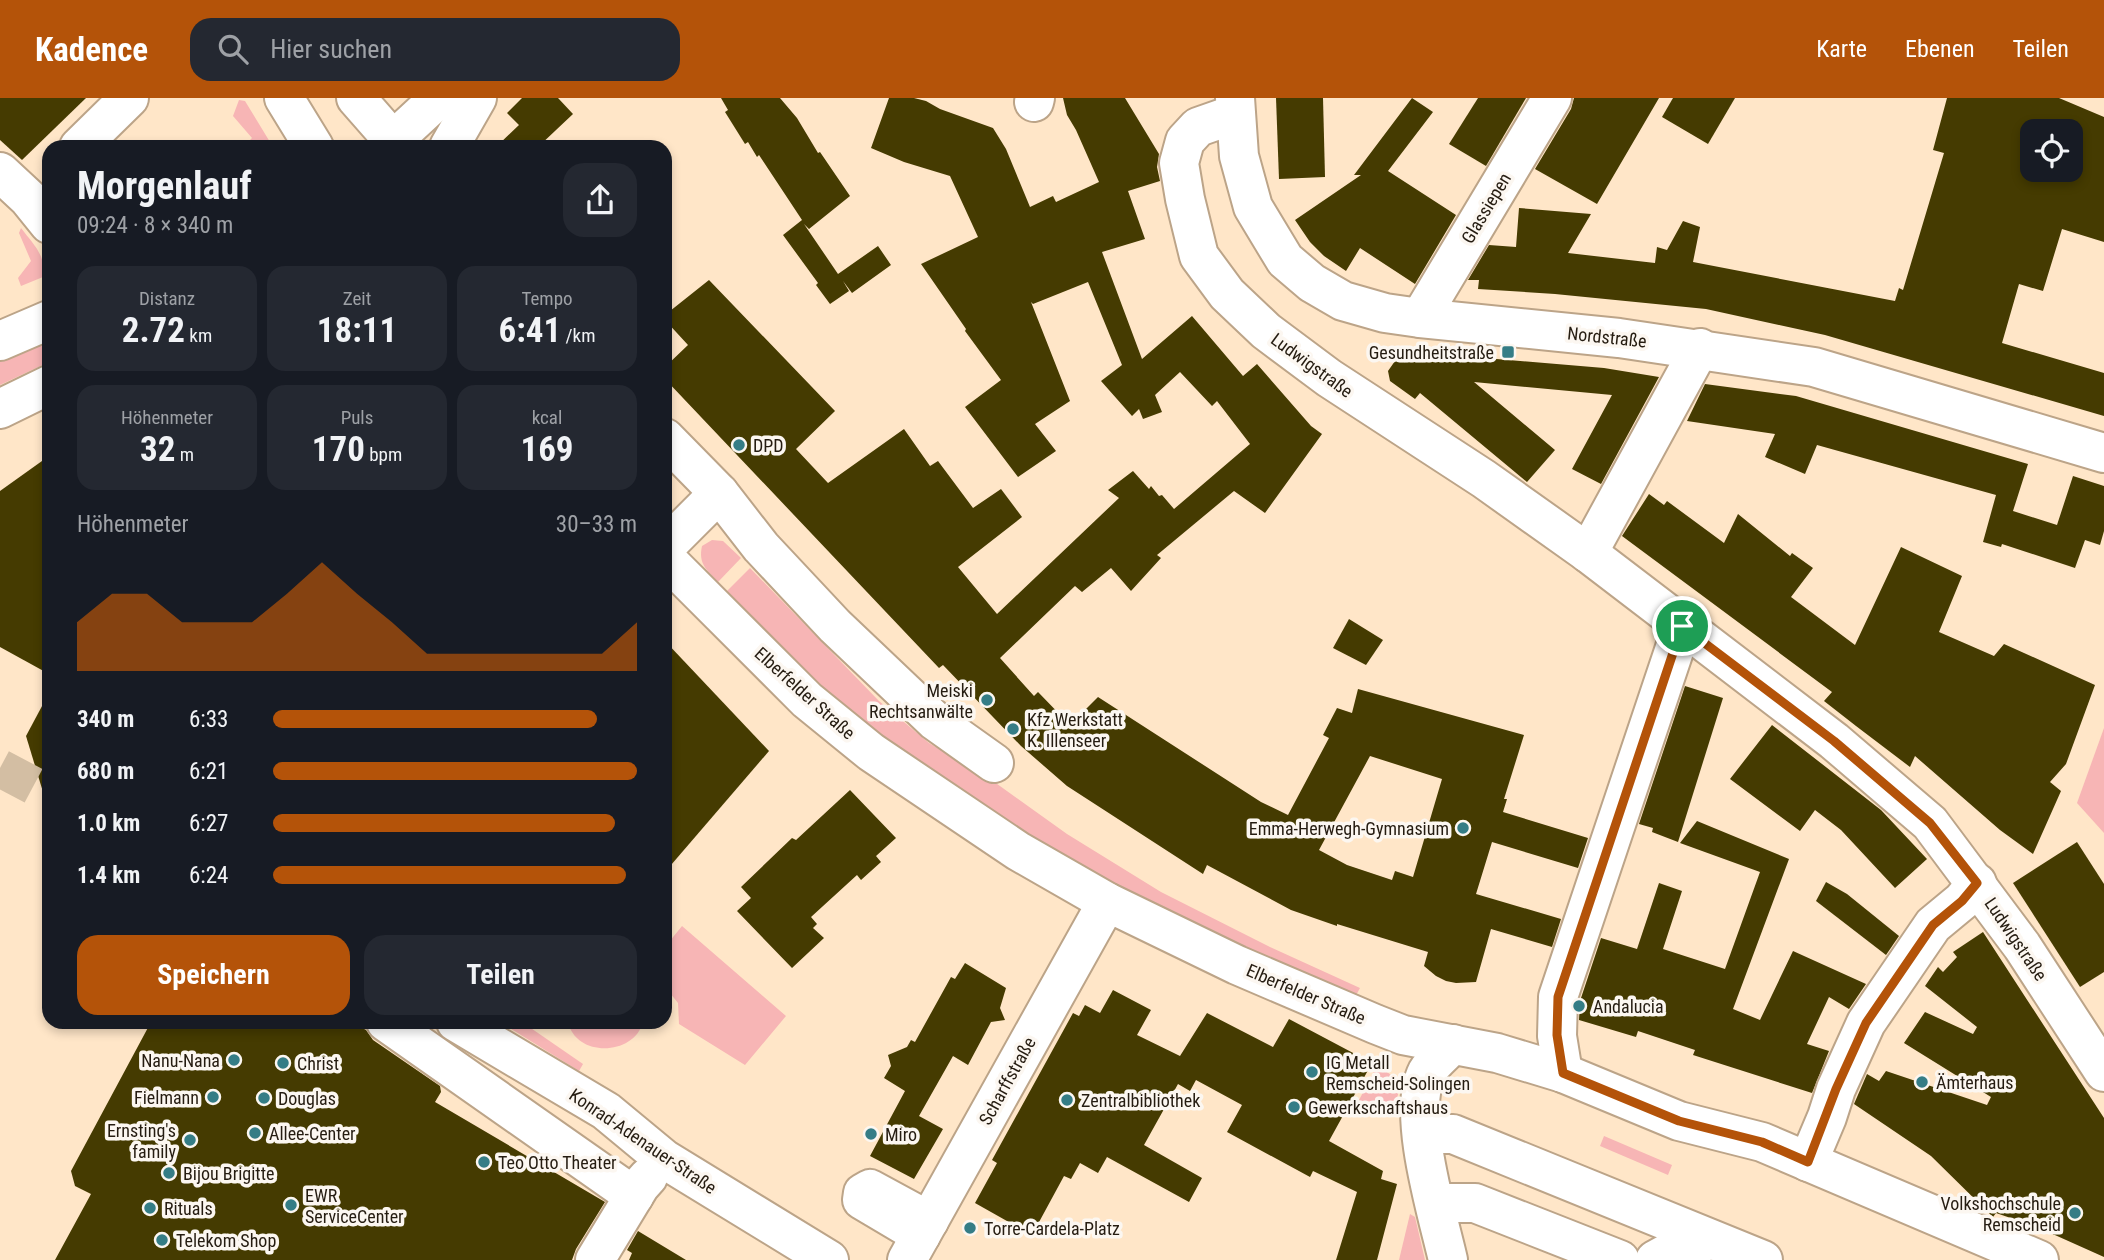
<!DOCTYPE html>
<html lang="de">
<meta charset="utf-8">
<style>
:root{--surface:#171b24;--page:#242831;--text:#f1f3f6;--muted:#9ea1a6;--accent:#b45309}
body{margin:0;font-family:"Roboto Condensed",sans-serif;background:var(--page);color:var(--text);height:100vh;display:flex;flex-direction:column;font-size:26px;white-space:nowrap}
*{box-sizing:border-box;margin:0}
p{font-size:23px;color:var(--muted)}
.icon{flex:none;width:38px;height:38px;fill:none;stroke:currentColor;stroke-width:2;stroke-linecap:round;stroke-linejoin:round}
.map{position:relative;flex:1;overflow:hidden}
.details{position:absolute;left:42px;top:42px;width:630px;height:889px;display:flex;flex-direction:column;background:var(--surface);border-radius:21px;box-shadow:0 4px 10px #0003}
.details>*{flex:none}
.controls{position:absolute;left:2020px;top:21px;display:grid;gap:14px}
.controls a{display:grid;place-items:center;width:63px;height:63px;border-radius:14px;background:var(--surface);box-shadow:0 4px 10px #0003;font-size:35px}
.pin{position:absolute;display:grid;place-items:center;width:60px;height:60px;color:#fff;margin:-30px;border:4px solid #fff;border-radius:50%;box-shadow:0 2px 7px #0007}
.round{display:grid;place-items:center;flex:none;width:74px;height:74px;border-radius:21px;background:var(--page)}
.overview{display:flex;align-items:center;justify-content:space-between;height:119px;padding:0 35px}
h1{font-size:38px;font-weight:700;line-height:52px}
.metrics{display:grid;grid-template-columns:repeat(3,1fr);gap:10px;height:119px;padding:7px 35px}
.metrics div{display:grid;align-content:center;border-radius:18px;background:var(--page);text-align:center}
.metrics b{font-size:35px;font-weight:700}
.metrics small{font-size:19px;font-weight:400}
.metrics p{font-size:19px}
.chart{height:196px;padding:14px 35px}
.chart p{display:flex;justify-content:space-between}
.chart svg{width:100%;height:126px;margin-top:7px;fill:var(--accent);opacity:.7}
.action{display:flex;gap:14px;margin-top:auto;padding:14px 35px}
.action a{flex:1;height:80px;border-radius:21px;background:var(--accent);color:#fff;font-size:28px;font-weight:700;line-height:80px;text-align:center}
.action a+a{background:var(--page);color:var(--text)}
ul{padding:0 35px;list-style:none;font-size:23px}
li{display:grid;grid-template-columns:112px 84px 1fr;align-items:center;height:52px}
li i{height:18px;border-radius:9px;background:var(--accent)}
header{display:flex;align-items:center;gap:42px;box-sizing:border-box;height:98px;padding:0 35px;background:var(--accent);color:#fff}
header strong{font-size:33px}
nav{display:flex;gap:38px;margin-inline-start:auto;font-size:24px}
.search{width:490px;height:63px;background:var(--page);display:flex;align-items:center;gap:18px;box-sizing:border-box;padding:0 24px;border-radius:21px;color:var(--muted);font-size:26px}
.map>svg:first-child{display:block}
</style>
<header>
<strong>Kadence</strong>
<div class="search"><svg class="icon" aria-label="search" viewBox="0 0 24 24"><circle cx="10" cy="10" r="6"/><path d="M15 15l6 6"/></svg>Hier suchen</div>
<nav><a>Karte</a><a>Ebenen</a><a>Teilen</a></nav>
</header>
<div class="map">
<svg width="2104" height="1162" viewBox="0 0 2104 1162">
<rect width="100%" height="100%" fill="#ffe6c8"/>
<g fill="#f7b5b5">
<polygon points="239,2 245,3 273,49 243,49 252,40 233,18"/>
<path d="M21,130C33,146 47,158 43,179L21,188L18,180L31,163L19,135Z"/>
<polygon points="49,238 49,264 0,287 0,260"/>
<path d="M712,442L723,443L741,460L718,484C707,472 698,466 702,448Z"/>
<polygon points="750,470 879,603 929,645 993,683 1067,736 1161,794 1270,849 1360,890 1354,901 1170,821 975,710 861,623 816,584 726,494"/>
<polygon points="2104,630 2104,735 2077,705"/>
<polygon points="682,828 786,918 745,967 679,926 678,905 670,895 667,885 665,849"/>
<polygon points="500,924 522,924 583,966 579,973"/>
<path d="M568,924H643C634,958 576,960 568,924Z"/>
<path d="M1377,968C1383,972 1391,975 1395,982C1404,996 1394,1010 1380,1013L1359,1002Z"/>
<polygon points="1604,1038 1672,1067 1668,1077 1600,1048"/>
<polygon points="1410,1116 1415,1119 1425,1162 1399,1162"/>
</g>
<g fill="#453b01" fill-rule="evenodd">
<polygon points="0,0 86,0 22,62 0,42"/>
<polygon points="522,0 558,0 573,16 538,49 496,49 519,27 507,15"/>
<polygon points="721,0 780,0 797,20 818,55 820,54 850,98 809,131 804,126 838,176 878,148 891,167 852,195 843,183 849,193 830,206 816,187 818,185 783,137 802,122 759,57 757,59 748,44 745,46 725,14 728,12"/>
<path d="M889,0H914L926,3L940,11L993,30L1006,51L1030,109L1053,98L1056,104L1099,84L1076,32L1067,17L1063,0H1125L1159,56L1157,69L1160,83L1128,93L1145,141L1102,154L1142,261L1192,218L1243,278L1257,266L1311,328L1322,336L1265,415L1234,393L1157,457L1161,460L1131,493L1111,470L1082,494L1075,488L1000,560L1034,598L1038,594L1070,627L1098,599L1261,704L1288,717L1329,640L1323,637L1337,610L1352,615L1358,591L1524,637L1504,701H1507L1503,714L1588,740L1578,770L1492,744L1476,796L1561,821L1552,849L1491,831L1476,884L1456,885L1446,883L1436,878L1424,868L1428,854L1337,826V828L1291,812L1207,767L1203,776L1067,688L1021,648L943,567L939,570L665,281V269L688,247L665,222V217L709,182L835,313L796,351L828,385L904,331L930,368L938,363L973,410L1001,391L1022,419L958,469L997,516L1119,400L1108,392L1133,373L1149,391L1151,388L1159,398L1162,397L1174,411L1250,346L1217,303L1212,308L1180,274L1155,297L1162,314L1143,321L1139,311L1132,318L1101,283L1122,267L1088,184L1033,206L1031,204L1070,303L1035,326L1056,353L1018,379L965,309L1001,282L965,233L966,231L921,166L978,139L950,78L904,64L871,50ZM1370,658L1442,681L1413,779L1395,773L1392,782L1347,767L1319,752Z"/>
<polygon points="1276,0 1323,0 1325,79 1279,81"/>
<polygon points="1412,0 1433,14 1388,73 1456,117 1415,186 1360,150 1346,173 1324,158 1310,144 1295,122 1361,77 1354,77"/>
<polygon points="1478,0 1526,0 1486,68 1449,46"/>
<polygon points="1574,0 1659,0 1597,106 1535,71 1571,11"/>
<polygon points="1673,0 1735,0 1708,46 1662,19"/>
<path d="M1947,0H2059L2104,19V144L2062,131L2043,193L2019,186L2002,245L2104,275V318L1825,237L1706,211L1555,196L1478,191L1479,182H1468L1489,147L1516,149L1519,110L1591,116L1568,155L1655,165L1657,149L1667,152L1683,123L1700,129L1693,164L1895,203L1899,190L1903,192L1944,55L1933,52ZM2032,33H2070V72H2032Z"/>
<polygon points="1402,253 1604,270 1659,279 1601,386 1572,371 1612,297 1474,284 1555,352 1527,384 1420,295 1415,301 1390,283 1388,273"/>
<polygon points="1705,286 1796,298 2028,366 2013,413 2057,427 2073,378 2104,388 2104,433 2100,447 2085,442 2075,470 2002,446 2001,449 1983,444 1996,397 1817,347 1805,376 1765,359 1775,336 1687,323"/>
<polygon points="49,358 49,576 0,549 0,393"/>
<polygon points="1649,396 1664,407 1667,403 1724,445 1738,416 1790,458 1792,455 1813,470 1791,499 1855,547 1901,449 1962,478 1939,534 1994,558 2004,546 2095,587 2066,666 2050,684 2061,693 2033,756 2000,732 1915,658 1910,669 1856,628 1824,603 1832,594 1622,438"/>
<polygon points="1349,521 1383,542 1366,567 1333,550"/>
<polygon points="665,543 769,653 665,774"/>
<polygon points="1685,588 1723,600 1678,744 1652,734 1653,730 1639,726"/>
<polygon points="49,595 49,693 43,694 26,638"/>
<polygon points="1772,627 1881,712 1927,761 1895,790 1841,732 1815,712 1800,733 1730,681"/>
<polygon points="850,692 896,740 876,758 881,764 861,782 857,777 811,819 817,826 813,830 824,840 792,870 737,813 751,800 741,789 792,740 796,742"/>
<polygon points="1697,723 1789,761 1733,911 1760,922 1793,853 1866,886 1849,911 1829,899 1807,946 1829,953 1812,995 1693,957 1695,952 1638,933 1636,939 1579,922 1580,903 1601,840 1637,851 1659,785 1682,793 1663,851 1725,871 1760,774 1680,745"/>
<polygon points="2077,744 2104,786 2104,874 2080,889 2013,785"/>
<polygon points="1826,784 1847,796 1899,838 1886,857 1816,803"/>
<polygon points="1983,834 2104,1020 2104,1159 2037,1129 1996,1115 1993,1119 1931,1058 1854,1006 1867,976 1879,983 1886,973 1987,1007 1991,999 1904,945 1925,914 1973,936 1977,929 1925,888 1938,869 1943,874 1957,859 1953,854"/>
<polygon points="965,865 1006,890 1000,910 1005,922 991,924 968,967 953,958 919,1018 943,1031 914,1081 870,1058 905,993 884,980 891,968 888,957 907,949 911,942 915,944 951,879 955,881"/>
<polygon points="1113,892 1151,912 1137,937 1180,958 1207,915 1273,949 1289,921 1372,965 1329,1043 1383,1073 1381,1081 1397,1086 1377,1162 1336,1162 1357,1094 1313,1073 1310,1079 1227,1034 1242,1007 1196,982 1190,993 1178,986 1144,1047 1202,1080 1189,1104 1107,1059 1098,1075 1080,1065 1071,1081 1064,1078 1032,1137 975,1105 997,1065 992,1062 1073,915 1079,918 1085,907 1100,915"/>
<polygon points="151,924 351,924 366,932 373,942 440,988 441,994 435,1004 605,1104 576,1151 572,1162 55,1162 91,1096 75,1088 71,1073"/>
<polygon points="638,1133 686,1162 629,1162 632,1155 627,1152"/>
</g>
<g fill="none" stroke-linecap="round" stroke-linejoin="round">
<polyline stroke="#d3bea3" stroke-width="38" stroke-dasharray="38 19" stroke-linecap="butt" points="0,670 49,696"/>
<g stroke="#bca488" stroke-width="42">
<g id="minor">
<polyline points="1235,0 1239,58 1253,109 1285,162 1312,185 1343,203 1385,215 1420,220 1619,240 1814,269 2104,355"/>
<polyline points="1034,4 1035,0"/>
<polyline points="1235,16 1198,29 1185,43 1179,65 1185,101 1199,158 1227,196 1266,233 1329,280 1484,381 1588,455 1834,643 1930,725 2022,848 2104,974"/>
<polyline points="79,49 129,0"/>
<polyline points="386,49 439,0"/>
<polyline points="449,49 477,0"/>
<polyline points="0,74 28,100 49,126"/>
<polyline points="1420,220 1552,0"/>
<polyline points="0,243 49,222"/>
<polyline points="0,311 49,287"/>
<polyline points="1588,455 1700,250"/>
<polyline points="386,924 634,1098"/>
<polyline points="456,924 606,1013 664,1061 829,1162"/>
<polyline points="1563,975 1557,938 1558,899 1682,529"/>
<polyline points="1422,1036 1453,1036 1763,1162"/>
<polyline points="1808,1064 1827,1019 1836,991 1866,925 1933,827 1962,803 1977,785"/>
<polyline points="1435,1105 1475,1105 1620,1162"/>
<polyline points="921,1137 862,1102 863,1095 870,1091 929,1123"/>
<polyline points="595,1162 640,1088 648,1079"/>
<polyline points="907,1162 1107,804"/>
<path d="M1448,1162C1438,1118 1406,1015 1427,974C1433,964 1445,955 1453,946"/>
<polyline points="1655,1162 1677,1150 1712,1142"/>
</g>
</g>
<g stroke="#bca488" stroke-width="42">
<g id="major">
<polyline points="284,0 314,49"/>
<polyline points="356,0 399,49"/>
<polyline points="665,340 719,395 761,449 835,528 935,623 994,665"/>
<polyline points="665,449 719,395"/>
<polyline points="665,460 807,602 871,654 1018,753 1107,804 1237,867 1375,926 1403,937 1497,955 1563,975 1679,1023 1762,1044 2039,1162"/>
</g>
</g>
<use href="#minor" stroke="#fff" stroke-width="38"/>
<use href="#major" stroke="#fff" stroke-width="38"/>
</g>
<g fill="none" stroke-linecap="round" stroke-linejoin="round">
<g stroke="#fff" stroke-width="14">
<polygon id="route" points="1682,528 1834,643 1930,725 1977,785 1962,803 1933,827 1866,925 1836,991 1808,1064 1762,1044 1679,1023 1563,975 1557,937 1558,899"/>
</g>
<use href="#route" stroke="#b45309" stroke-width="9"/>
</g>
<g fill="#357d86" stroke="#fcf7f1" stroke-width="2.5">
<rect x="1501" y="247" width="14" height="14" rx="3.5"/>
<circle cx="739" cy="347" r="7"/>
<circle cx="987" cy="602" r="7"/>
<circle cx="1013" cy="631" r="7"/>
<circle cx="1463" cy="730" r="7"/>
<circle cx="1579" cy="908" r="7"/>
<circle cx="234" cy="962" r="7"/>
<circle cx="283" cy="965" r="7"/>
<circle cx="1312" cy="974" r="7"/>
<circle cx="1922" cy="984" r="7"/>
<circle cx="213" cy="999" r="7"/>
<circle cx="264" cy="1000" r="7"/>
<circle cx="1067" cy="1002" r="7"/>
<circle cx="1294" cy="1009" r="7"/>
<circle cx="255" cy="1035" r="7"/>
<circle cx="871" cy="1036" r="7"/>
<circle cx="190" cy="1042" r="7"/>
<circle cx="484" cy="1064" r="7"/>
<circle cx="169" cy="1075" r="7"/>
<circle cx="291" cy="1107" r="7"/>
<circle cx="150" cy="1110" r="7"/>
<circle cx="2075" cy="1115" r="7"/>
<circle cx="970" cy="1130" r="7"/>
<circle cx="162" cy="1142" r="7"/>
</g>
<g text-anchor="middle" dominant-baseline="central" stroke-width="7" stroke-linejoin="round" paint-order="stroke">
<g font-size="18" fill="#251c11" stroke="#fcf7f1">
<text transform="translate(1486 110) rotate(-59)">Glassiepen</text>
<text transform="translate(1607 239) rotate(6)">Nordstraße</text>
<text transform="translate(1312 267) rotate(36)">Ludwigstraße</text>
<text transform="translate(805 595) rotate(42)">Elberfelder Straße</text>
<text transform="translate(2016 841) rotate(56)">Ludwigstraße</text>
<text transform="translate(1306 896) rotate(23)">Elberfelder Straße</text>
<text transform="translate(1007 983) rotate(-61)">Scharffstraße</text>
<text transform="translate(643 1043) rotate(34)">Konrad-Adenauer-Straße</text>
</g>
<g font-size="18" fill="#251c11" stroke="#fcf7f1" text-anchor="start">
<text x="1494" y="254" text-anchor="end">Gesundheitstraße</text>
<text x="753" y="347">DPD</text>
<text x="973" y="592" text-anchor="end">Meiski<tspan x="973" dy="21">Rechtsanwälte</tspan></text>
<text x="1027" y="621">Kfz Werkstatt<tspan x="1027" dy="21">K. Illenseer</tspan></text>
<text x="1449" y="730" text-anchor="end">Emma-Herwegh-Gymnasium</text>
<text x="1593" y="908">Andalucia</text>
<text x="220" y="962" text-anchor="end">Nanu-Nana</text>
<text x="1326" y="964">IG Metall<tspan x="1326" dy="21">Remscheid-Solingen</tspan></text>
<text x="297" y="965">Christ</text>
<text x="1936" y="984">Ämterhaus</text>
<text x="199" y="999" text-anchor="end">Fielmann</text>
<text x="278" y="1000">Douglas</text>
<text x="1081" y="1002">Zentralbibliothek</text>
<text x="1308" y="1009">Gewerkschaftshaus</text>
<text x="176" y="1032" text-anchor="end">Ernsting's<tspan x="176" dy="21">family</tspan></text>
<text x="269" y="1035">Allee-Center</text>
<text x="885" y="1036">Miro</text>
<text x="498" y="1064">Teo Otto Theater</text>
<text x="183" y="1075">Bijou Brigitte</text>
<text x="305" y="1097">EWR<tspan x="305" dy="21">ServiceCenter</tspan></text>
<text x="2061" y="1105" text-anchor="end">Volkshochschule<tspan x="2061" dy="21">Remscheid</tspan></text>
<text x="164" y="1110">Rituals</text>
<text x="984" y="1130">Torre-Cardela-Platz</text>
<text x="176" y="1142">Telekom Shop</text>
</g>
</g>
</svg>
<div class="controls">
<a><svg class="icon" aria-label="locate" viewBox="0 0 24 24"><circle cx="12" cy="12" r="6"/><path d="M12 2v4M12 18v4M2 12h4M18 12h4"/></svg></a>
</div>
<div class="pin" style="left:1682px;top:528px;background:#1e9e55"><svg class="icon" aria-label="arrive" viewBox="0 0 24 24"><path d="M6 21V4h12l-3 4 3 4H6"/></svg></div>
<section class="details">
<div class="overview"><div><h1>Morgenlauf</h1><p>09:24 · 8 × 340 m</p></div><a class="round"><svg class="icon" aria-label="share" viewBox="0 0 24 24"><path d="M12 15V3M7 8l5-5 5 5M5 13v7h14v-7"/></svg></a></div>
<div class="metrics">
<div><p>Distanz</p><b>2.72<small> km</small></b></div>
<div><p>Zeit</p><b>18:11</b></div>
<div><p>Tempo</p><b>6:41<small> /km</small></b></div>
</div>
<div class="metrics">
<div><p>Höhenmeter</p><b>32<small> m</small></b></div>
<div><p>Puls</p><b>170<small> bpm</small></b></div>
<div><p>kcal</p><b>169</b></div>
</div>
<div class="chart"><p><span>Höhenmeter</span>30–33 m</p>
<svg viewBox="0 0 160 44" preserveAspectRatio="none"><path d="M0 44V27L10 17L20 17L30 27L40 27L50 27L60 17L70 6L80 17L90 27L100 38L110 38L120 38L130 38L140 38L150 38L160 27V44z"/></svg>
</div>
<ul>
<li><b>340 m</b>6:33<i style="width:89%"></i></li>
<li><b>680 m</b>6:21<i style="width:100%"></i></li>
<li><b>1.0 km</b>6:27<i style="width:94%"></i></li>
<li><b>1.4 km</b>6:24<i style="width:97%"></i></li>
</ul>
<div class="action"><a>Speichern</a><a>Teilen</a></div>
</section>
</div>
